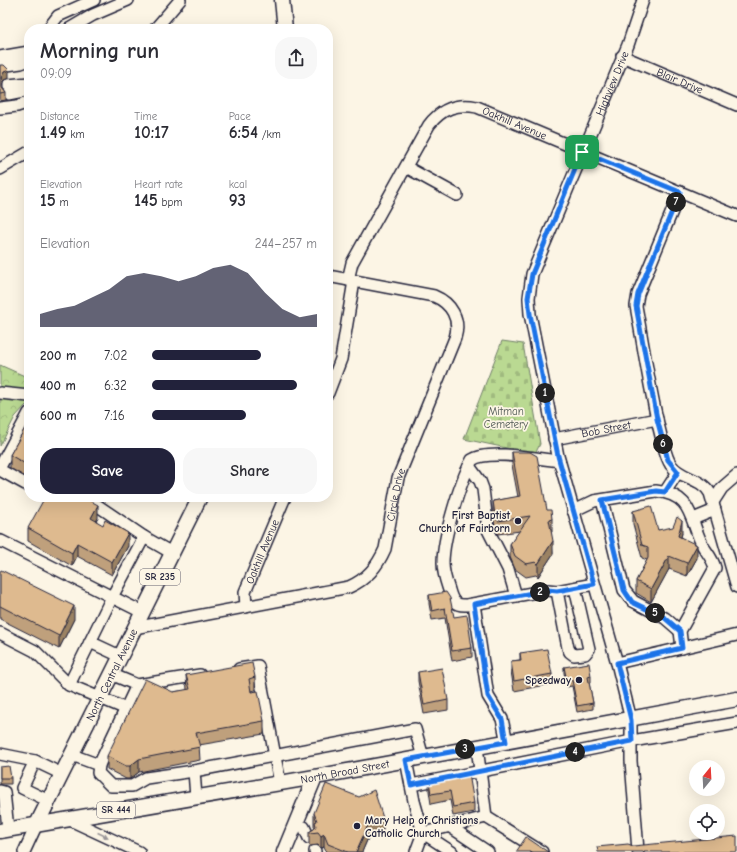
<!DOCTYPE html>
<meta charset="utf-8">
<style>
:root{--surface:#fff;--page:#f7f7f7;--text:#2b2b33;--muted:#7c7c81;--accent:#22223b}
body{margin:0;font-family:"Comic Neue",sans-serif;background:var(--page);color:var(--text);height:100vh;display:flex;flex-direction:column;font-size:15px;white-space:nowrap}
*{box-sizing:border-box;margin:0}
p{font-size:13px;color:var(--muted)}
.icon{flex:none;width:22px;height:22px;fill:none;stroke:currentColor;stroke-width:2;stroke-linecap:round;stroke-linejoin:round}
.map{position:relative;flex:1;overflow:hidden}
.sheet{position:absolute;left:24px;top:24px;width:309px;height:478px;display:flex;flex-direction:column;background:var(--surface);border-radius:16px;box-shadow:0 4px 16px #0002}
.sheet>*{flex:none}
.needle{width:26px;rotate:18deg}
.fabs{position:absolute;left:689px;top:760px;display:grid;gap:8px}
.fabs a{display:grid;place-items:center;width:36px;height:36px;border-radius:50%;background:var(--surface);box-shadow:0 4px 16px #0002;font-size:20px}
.pin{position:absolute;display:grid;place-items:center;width:34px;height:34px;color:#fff;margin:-17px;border-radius:8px;box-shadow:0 2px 6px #0006}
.km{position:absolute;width:20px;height:20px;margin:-10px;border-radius:50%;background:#222;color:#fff;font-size:11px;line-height:20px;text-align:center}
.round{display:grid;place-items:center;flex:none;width:42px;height:42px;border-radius:16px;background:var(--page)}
.headline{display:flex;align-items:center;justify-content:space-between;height:68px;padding:0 16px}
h1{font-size:22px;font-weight:600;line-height:30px}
.stats{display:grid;grid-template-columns:repeat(3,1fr);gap:6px;height:68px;padding:4px 16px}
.stats div{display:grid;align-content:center}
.stats b{font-size:17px;font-weight:600}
.stats small{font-size:11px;font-weight:400}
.stats p{font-size:11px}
.chart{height:112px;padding:8px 16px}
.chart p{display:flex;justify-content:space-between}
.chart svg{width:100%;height:72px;margin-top:4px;fill:var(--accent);opacity:.7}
.cta{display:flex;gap:8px;margin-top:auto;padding:8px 16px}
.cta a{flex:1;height:46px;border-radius:16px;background:var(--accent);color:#fff;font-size:16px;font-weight:600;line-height:46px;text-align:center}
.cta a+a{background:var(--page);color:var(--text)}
ul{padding:0 16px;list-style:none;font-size:13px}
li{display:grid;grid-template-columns:64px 48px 1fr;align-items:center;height:30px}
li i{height:10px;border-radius:5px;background:var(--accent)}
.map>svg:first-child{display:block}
</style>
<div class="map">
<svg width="737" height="852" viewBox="0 0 737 852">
<defs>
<pattern id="cemetery-stones" width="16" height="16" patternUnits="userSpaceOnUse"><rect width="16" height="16" fill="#bad992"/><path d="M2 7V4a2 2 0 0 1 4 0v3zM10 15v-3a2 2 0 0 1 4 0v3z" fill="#a0ba7f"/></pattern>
<pattern id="park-crowns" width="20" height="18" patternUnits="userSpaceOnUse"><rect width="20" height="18" fill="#bad992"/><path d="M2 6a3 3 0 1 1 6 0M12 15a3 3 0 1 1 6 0" fill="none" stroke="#a0ba7f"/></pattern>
</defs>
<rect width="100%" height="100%" fill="#fcf5e5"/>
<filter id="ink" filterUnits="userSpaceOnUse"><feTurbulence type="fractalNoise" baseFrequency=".025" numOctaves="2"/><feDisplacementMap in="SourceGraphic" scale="8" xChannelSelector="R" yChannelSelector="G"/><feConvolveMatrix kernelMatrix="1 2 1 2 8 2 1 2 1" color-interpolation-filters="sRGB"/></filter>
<g filter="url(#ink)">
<polygon fill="url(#cemetery-stones)" stroke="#6e7e66" points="502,341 523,344 540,444 535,454 464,439"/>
<polygon fill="url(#park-crowns)" stroke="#6e7e66" points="0,365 29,378 29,407 26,405 15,417 0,446"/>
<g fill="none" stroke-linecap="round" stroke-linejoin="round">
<g stroke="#22223b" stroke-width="14">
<g id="minor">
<polyline points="48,29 58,16 94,0"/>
<polyline points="69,29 93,15 128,0"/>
<polyline points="155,29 180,0"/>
<path id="s1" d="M622,56L737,105"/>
<polyline points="0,57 29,52"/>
<polyline points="0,66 21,63 29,60"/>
<polyline points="8,85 29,83"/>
<polyline points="9,94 29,90"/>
<polyline points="0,108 17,106 29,102"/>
<polyline points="406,167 457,195"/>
<polyline points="0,169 29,152"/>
<path d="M680,192L638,294L636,306C644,349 650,393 661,436C664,445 665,456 671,465C681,479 700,477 710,493L737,587"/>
<path id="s2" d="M348,280L352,263L429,125C442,108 457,103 477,107L737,216"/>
<polyline points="0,393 29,396"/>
<polyline points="328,393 341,359 354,281"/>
<path id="s3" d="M554,439L657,419"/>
<polyline points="469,466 480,481 483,489 488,530 508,569 516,596"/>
<polyline points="0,467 29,413"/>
<polyline points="0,470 29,486"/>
<polyline points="665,492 678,472"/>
<polyline points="85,497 144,537"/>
<polyline points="602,500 624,590 633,601 665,618 680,631"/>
<polyline points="713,502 722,488 737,475"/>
<path d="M573,511L594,501L656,491C694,495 689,520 703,546C707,553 713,559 715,568L680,631L682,648"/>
<polyline points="693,519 715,510"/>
<polyline points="0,542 1,541 112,597 90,642"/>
<polyline points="575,588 589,649 585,654 574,655 570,652 568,648 557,591 594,584"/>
<path d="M557,591L548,590L467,605C455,606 452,601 449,590C446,581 443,573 443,563C443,538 460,482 472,460C487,449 540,459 559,461"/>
<polyline points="474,604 488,696 502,719 507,742"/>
<path id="s4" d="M246,607L245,592L285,497"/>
<polyline points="142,612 112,597 144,537 172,553"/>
<path id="s5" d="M134,628L349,587C367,579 377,567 385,549L398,478L455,338C461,319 451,303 434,296L328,276"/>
<polyline points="0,633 35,651 69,685 124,708"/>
<polyline points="617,663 737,635"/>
<polyline points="239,669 258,666 280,783"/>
<polyline points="111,674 137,685 200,675"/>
<polyline points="69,685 90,642 120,656"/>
<polyline points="137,685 99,765 98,773 111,786 132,786 146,778 194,771 415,729 423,757"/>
<polyline points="477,747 486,817 542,852"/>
<polyline points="0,754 35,761"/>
<polyline points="72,755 99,765"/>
<polyline points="406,760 414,801 423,833 452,852"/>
<polyline points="194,771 196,797"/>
<polyline points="411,785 632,741 737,723"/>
<polyline points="0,791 4,792 8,829"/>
<polyline points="49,801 22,788 35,761 62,774"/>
<polyline points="68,819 139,852"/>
<polyline points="295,824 304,827 309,838"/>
<polyline points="449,826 488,852"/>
<polyline points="315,851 315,852"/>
<path id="s6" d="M638,851L631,761V720L617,663L558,456L530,314L529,298L532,274L628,45L643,0"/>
<polyline points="24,852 37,824"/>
<polyline points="416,852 423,833 486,817"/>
</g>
</g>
<g stroke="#22223b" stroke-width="17">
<g id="major">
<polyline points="282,0 285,29"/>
<path id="s7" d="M37,824L200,497"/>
<path id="s8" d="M0,831L315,777L737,699"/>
<polyline points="284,852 315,777"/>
</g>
</g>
<use href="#minor" stroke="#fcf5e5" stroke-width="11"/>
<use href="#major" stroke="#fcf5e5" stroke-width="14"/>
</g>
<g fill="#bfa07b" stroke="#22223b">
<polygon points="0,65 9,78 4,80 3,81 3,89 6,93 6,100 0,101"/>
<polygon points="29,421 29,479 10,468 10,455"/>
<polygon points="512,452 552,519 552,532 551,532 553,554 538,577 536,575 526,577 515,569 510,557 510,544 520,531 498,534 495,528 493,514 493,501 518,497 512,465"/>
<polygon points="633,511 658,530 682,533 681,537 697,558 687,576 669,569 651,602 636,593 636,581 647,560 642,558 633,524"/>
<polygon points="98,518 96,521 128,546 112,575 77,556 72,566 28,541 28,528"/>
<polygon points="0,572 74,619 59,649 0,619"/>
<polygon points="429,595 454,617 472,648 472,657 452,661 445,618 432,620 429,604"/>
<polygon points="520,653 552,674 552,684 514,691 511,671 511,661 520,660"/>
<polygon points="564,667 591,676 591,682 589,683 593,703 593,709 577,712 572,686 567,687 564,673"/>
<polygon points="418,672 448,700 448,710 424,714 418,681"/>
<polygon points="186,675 255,677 255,690 251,691 264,721 264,734 199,745 200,760 139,772 130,779 126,779 107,769 107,756 173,692 187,690"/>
<polygon points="0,767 11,778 11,784 0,784"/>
<polygon points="429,781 474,803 474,812 453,816 450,800 431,804 429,791"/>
<polygon points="314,813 383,831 368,838 362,852 326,852 324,847 321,848 318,845 310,846 309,845 309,832 314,829 315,828 314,826"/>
</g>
<g fill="#9b8264" stroke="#22223b">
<polygon points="9,70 9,78 4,80 1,85 1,78 4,72"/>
<polygon points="98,505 98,518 91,531 91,518"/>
<polygon points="682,521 682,533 678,549 678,536"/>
<polygon points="128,533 128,546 112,575 112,562"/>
<polygon points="553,541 553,554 538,577 538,564"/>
<polygon points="77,543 77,556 72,566 72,553"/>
<polygon points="697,545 697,558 687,576 687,563"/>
<polygon points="669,556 669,569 651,602 651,589"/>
<polygon points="74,606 74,619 59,649 59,636"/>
<polygon points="139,759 139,772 130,779 130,766"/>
<polygon points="383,818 383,831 368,838 362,852 356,852 368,825"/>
<polygon points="324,834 324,847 321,848 321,836"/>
</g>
<g fill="#deba8f" stroke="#22223b">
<polygon points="0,65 4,65 9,70 4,72 1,78 3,82 2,88 6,93 0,94"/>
<polygon points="29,421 29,466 10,455"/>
<polygon points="512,452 530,452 537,456 547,510 551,510 552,519 549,520 553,541 538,564 536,562 526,564 515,556 510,544 530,516 498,521 495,515 493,501 520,496"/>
<polygon points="45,497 83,497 98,505 91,518 103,525 105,520 128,533 112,562 77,543 72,553 28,528"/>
<polygon points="651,506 658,530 673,527 677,517 682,521 678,536 697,545 687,563 669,556 651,589 636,581 648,558 648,547 642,545 633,511"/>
<polygon points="1,570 74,606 59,636 0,606 0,572"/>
<polygon points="446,592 450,598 454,617 467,615 472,648 452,651 445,608 432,611 429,595"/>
<polygon points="547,649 552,674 514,681 511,661 521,660 520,653"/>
<polygon points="252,663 255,677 249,679 251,692 258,691 264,721 196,733 200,747 139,759 130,766 126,766 107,756 145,679 173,692 190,689 186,675"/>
<polygon points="589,663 591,676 588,677 593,703 577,706 572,680 567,681 564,667"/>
<polygon points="442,668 448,700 424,705 418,672"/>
<polygon points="9,766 11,778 0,778 0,767"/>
<polygon points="469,774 474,803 453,807 450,791 431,794 429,781"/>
<polygon points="326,784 359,797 374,790 383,818 368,825 356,852 348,852 328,844 324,834 321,836 318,832 310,833 309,832 314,829 316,826 315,822 317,821 314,813"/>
<polygon points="737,836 737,852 598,852 597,847 628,844 633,846"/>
<polygon points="526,837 548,852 516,852"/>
</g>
<defs><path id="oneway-solid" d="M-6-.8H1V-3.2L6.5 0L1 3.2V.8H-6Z"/></defs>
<use fill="#9a9698" href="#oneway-solid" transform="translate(103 835) rotate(25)"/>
</g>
<g fill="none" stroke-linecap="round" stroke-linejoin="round" filter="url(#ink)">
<g stroke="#fff" stroke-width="8">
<polygon id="route" points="582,152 680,192 638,294 636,306 657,419 668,460 678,472 665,492 656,491 602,500 624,590 632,602 665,618 680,631 682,648 617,663 631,720 632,741 411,785 406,760 506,742 502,719 488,696 474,604 548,590 557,591 594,584 558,456 530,314 528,298 532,274"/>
</g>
<use href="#route" stroke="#1a73e8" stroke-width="5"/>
</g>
<g fill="#22223b" stroke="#fcf5e5" stroke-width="1.5">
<circle cx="518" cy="521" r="4"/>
<circle cx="579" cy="680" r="4"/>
<circle cx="357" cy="826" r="4"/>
</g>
<g text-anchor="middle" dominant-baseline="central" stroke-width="3.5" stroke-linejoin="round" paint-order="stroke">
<g fill="#fcf5e5" stroke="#63616e" stroke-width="1">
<rect x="140" y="569" width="40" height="16" rx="3"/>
<rect x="97" y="802" width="38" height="16" rx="3"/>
</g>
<g font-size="10" font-weight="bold" fill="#22223b">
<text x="160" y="577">SR 235</text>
<text x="116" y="810">SR 444</text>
</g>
<g font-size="11" fill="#22223b" stroke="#fcf5e5">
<text stroke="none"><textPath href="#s1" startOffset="63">Blair Drive</textPath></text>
<text stroke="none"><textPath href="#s6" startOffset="797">Highview Drive</textPath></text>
<text stroke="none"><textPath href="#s2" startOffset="271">Oakhill Avenue</textPath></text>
<text stroke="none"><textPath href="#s3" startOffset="53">Bob Street</textPath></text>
<text stroke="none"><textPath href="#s5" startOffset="328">Circle Drive</textPath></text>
<text stroke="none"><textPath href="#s4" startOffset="59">Oakhill Avenue</textPath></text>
<text stroke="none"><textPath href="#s7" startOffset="167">North Central Avenue</textPath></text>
<text stroke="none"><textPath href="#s8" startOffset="350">North Broad Street</textPath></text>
</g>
<g font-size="11" fill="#505955" stroke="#fcf5e5">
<text x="506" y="411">Mitman<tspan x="506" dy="13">Cemetery</tspan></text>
</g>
<g font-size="11" font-weight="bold" fill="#22223b" stroke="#fcf5e5" text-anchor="end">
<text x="510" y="515">First Baptist<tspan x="510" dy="13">Church of Fairborn</tspan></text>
<text x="571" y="680">Speedway</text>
<text x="365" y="820" text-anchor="start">Mary Help of Christians<tspan x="365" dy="13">Catholic Church</tspan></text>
</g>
</g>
</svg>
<div class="fabs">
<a><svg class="needle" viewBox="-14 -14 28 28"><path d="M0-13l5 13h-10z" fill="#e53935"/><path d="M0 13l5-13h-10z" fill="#7c7c81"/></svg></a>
<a><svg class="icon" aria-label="locate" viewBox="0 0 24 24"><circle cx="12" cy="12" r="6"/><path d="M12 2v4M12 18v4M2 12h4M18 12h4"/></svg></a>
</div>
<div class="pin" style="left:582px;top:152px;background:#1e9e55"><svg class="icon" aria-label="arrive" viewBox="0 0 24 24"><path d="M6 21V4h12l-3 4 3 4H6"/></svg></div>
<b class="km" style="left:545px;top:393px">1</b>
<b class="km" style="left:540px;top:592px">2</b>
<b class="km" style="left:465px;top:749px">3</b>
<b class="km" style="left:575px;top:752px">4</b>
<b class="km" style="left:655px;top:613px">5</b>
<b class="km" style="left:663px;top:444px">6</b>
<b class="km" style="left:676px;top:202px">7</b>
<section class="sheet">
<div class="headline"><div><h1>Morning run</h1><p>09:09</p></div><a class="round"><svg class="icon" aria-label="share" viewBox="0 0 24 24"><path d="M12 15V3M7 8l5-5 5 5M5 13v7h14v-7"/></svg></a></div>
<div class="stats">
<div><p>Distance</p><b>1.49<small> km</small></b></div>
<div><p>Time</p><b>10:17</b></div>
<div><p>Pace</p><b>6:54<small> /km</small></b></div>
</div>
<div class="stats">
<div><p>Elevation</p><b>15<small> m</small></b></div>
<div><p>Heart rate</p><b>145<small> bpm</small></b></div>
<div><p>kcal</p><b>93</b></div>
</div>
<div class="chart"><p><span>Elevation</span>244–257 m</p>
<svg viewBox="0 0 160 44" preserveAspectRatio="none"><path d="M0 44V36L10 33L20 31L30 26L40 21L50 13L60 11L70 13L80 16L90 13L100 8L110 6L120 11L130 23L140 33L150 38L160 36V44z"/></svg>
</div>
<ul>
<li><b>200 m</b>7:02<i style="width:66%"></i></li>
<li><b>400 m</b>6:32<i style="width:88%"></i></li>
<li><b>600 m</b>7:16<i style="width:57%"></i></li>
</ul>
<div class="cta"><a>Save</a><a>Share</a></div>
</section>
</div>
